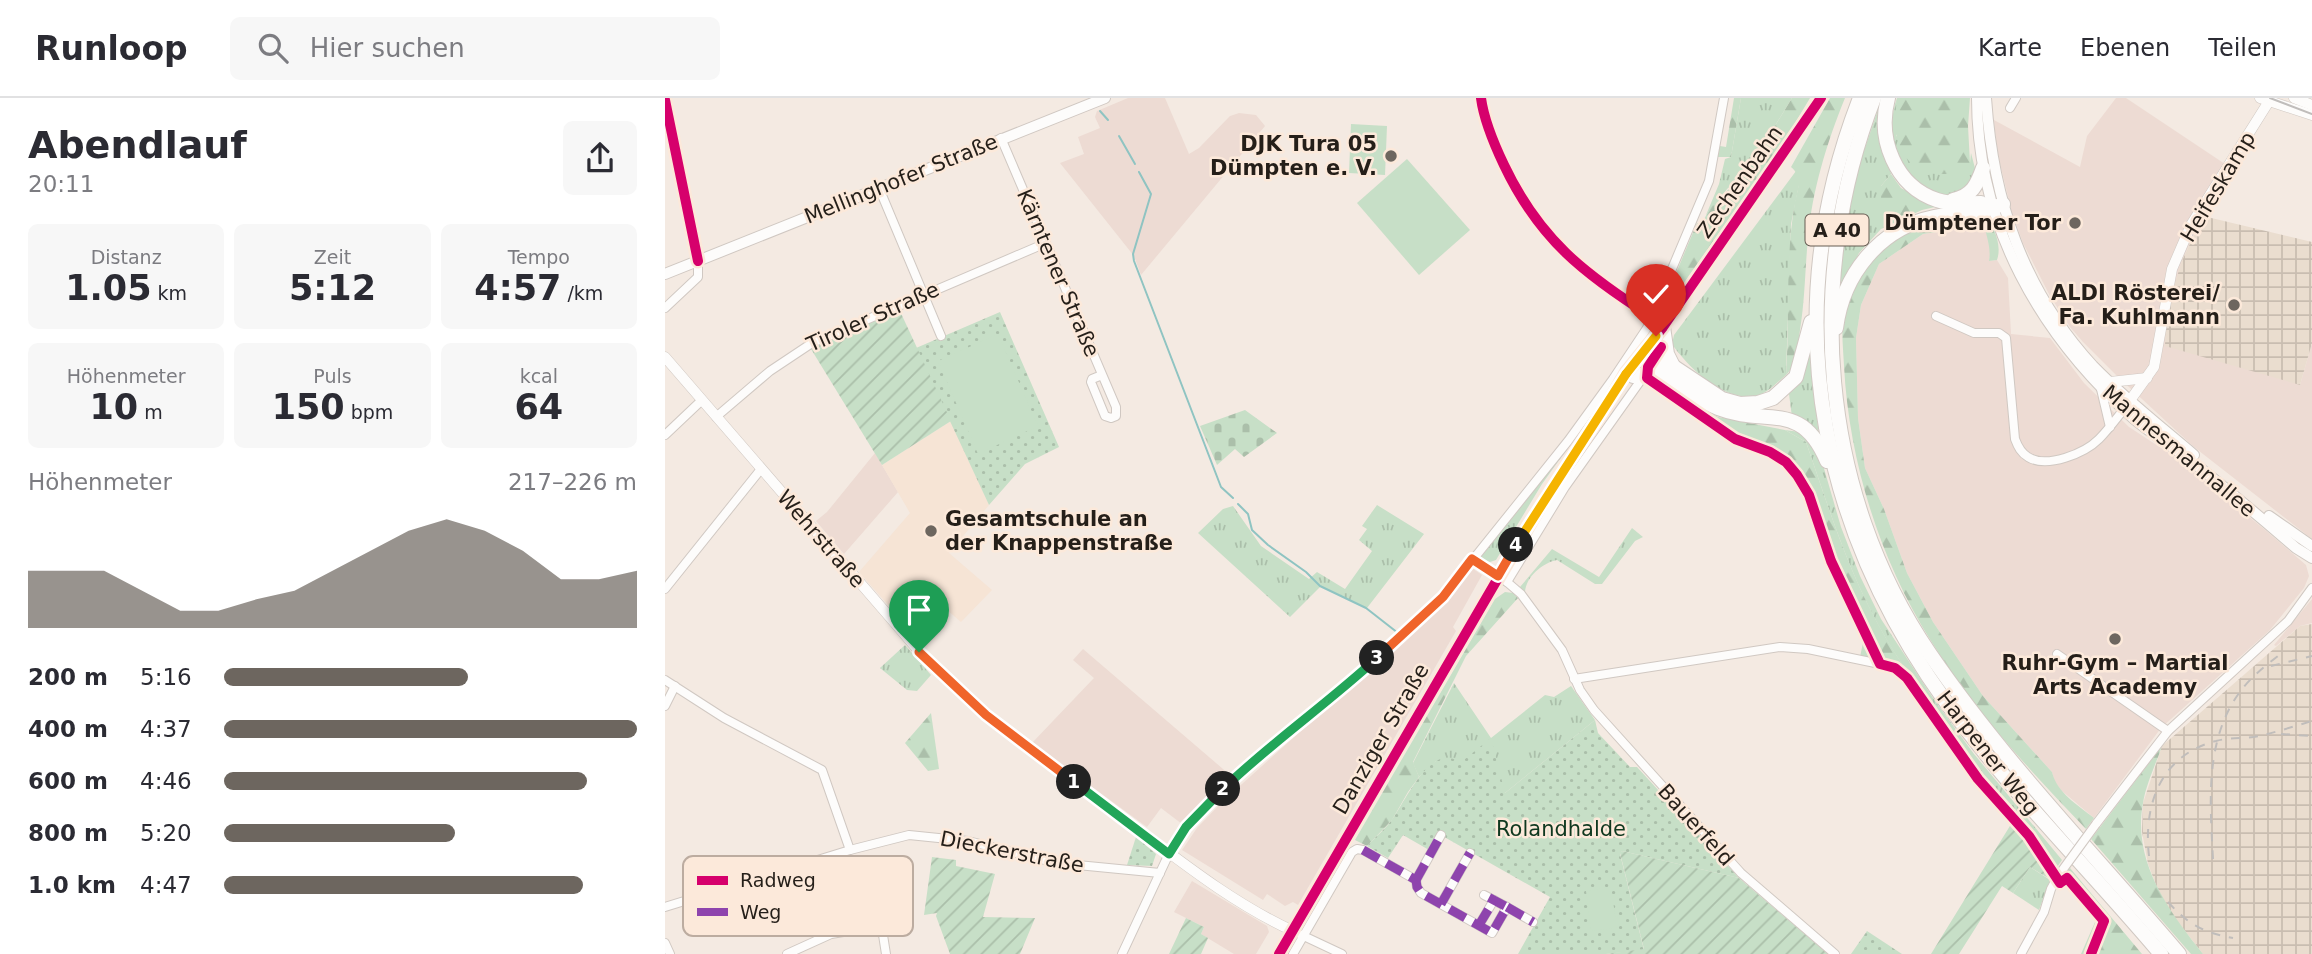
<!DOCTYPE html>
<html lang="de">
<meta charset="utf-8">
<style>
:root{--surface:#fff;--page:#f7f7f7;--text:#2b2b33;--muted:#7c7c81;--line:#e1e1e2;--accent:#6d665f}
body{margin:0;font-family:"DejaVu Sans",sans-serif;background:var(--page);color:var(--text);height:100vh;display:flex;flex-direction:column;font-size:26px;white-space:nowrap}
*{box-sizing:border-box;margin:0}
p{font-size:23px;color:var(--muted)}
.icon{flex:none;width:38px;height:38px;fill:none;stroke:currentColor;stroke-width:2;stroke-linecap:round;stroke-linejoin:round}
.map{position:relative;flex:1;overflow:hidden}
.drawer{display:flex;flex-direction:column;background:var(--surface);width:665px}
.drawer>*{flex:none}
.pin{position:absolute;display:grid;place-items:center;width:60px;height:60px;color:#fff;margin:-72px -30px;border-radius:50% 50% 50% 0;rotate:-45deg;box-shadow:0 0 7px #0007}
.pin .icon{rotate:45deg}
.km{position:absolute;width:35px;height:35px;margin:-18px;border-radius:50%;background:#222;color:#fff;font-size:19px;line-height:35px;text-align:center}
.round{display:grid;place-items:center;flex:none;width:74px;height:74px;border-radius:10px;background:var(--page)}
.overview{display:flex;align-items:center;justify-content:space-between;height:119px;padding:0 28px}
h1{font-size:38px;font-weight:800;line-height:52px}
.stats{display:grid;grid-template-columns:repeat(3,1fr);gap:10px;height:119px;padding:7px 28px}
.stats div{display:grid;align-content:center;border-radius:10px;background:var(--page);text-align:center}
.stats b{font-size:35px;font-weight:800}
.stats small{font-size:19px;font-weight:400}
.stats p{font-size:19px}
.chart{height:196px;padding:14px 28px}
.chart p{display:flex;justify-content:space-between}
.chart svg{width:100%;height:126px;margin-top:7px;fill:var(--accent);opacity:.7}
ul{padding:0 28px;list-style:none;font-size:23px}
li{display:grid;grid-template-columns:112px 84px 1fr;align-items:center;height:52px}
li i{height:18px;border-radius:9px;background:var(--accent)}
header{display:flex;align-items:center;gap:42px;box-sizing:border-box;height:98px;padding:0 35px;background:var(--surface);border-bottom:2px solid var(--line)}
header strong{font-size:33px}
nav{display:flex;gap:38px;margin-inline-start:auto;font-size:24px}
.search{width:490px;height:63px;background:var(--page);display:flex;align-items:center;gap:18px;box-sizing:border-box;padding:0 24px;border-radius:10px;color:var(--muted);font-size:26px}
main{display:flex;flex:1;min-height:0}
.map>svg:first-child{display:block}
</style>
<header>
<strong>Runloop</strong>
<div class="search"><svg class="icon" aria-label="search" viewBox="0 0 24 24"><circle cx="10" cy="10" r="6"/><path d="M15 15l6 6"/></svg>Hier suchen</div>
<nav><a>Karte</a><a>Ebenen</a><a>Teilen</a></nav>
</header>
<main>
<section class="drawer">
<div class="overview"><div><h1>Abendlauf</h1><p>20:11</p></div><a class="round"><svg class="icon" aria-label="share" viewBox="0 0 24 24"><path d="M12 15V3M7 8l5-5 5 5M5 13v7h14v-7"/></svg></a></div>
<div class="stats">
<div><p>Distanz</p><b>1.05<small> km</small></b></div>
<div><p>Zeit</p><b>5:12</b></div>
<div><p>Tempo</p><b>4:57<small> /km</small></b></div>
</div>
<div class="stats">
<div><p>Höhenmeter</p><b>10<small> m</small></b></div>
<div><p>Puls</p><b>150<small> bpm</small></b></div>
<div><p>kcal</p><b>64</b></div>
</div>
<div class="chart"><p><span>Höhenmeter</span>217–226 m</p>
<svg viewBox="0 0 160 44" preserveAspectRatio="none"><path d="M0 44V24L10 24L20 24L30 31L40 38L50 38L60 34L70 31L80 24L90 17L100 10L110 6L120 10L130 17L140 27L150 27L160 24V44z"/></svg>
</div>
<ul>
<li><b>200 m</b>5:16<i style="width:59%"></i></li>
<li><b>400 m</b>4:37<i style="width:100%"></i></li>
<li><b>600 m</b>4:46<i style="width:88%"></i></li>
<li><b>800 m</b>5:20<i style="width:56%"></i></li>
<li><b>1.0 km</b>4:47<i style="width:87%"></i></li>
</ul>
</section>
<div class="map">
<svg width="1647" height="856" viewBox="0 0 1647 856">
<defs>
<pattern id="industrial-grid" width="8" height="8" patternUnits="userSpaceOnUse" patternTransform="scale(1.75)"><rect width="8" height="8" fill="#eaddcf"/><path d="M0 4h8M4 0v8" fill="none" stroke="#c9bdb1"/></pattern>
<pattern id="grass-tufts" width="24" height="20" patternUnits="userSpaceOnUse" patternTransform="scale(1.75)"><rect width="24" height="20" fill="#c7dfc7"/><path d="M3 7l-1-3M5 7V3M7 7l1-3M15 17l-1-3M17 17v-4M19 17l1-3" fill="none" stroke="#abbfaa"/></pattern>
<pattern id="forest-firs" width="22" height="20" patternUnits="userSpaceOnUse" patternTransform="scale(1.75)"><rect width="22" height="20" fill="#c7dfc7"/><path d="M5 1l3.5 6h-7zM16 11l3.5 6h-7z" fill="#abbfaa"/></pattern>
<pattern id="cemetery-stones" width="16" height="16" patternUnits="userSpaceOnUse" patternTransform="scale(1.75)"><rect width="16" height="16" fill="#c7dfc7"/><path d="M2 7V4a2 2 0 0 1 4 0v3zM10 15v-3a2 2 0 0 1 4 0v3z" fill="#abbfaa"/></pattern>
<pattern id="park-dots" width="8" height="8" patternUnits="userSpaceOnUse" patternTransform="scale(1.75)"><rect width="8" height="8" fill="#c7dfc7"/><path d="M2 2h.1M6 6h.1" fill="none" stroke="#abbfaa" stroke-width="1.8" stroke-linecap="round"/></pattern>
<pattern id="garden-furrows" width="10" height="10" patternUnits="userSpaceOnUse" patternTransform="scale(1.75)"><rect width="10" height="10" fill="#c7dfc7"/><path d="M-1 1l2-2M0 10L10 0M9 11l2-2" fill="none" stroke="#abbfaa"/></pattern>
</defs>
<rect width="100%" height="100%" fill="#f4eae2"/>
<g fill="#eddbd3">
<polygon points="463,0 500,0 524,56 534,50 565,18 574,15 591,17 600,28 476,177 469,158 395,65 419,56 413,39 435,30 430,19 432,13"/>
<polygon points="1451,0 1461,0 1569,72 1538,118 1517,163 1635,287 1647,245 1647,441 1529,349 1452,278 1418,244 1405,229 1385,198 1358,145 1347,115 1332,53 1329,22 1415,69 1422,38"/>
<polygon points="1318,127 1322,133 1326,153 1324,163 1332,162 1343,180 1346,236 1385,240 1419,285 1464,329 1513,361 1599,431 1641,467 1644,478 1639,490 1605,532 1496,630 1429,720 1397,693 1390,685 1387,674 1318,598 1268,524 1242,475 1219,411 1200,370 1193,320 1191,240 1196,207 1214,166 1258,136"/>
<polygon points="210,355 233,394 179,456 151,423 162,414"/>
<polygon points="807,470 817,477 788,529 791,533 633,807 628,804 620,808 602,796 598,802 517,752 532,730 558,703 783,501"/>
<polygon points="1647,501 1647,525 1635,528 1611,548 1609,547"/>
<polygon points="418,551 565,677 517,726 496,710 482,729 367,645 429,580 408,562"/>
<polygon points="527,783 602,828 604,834 591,856 569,856 536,836 539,829 509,814"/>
</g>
<g fill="url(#industrial-grid)">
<polygon points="1538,118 1647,144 1647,245 1635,287 1500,248 1501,225 1508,191 1517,163"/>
<polygon points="1647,526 1647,856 1538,856 1509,819 1493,792 1483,766 1477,734 1478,705 1497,648 1635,528"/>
</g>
<polygon fill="#f6e4d5" points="286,323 324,407 284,455 327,492 296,524 274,505 247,534 194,474 245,415 217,367"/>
<g fill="url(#grass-tufts)">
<polygon points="1076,0 1127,0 1075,85 1063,90 1041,117 1054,86 1060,61 1066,59"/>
<polygon points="1217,0 1221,57 1226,76 1216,88 1216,131 1194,155 1173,198 1179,128 1193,70"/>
<path d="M1232,0L1231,38L1305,65L1306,55L1311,74L1305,89L1284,99C1277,97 1269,95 1263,92C1230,73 1220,33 1232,0Z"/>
<path d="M1131,73L1135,82L1126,126L1121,277C1111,285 1102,296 1089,298C1057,303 1023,269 1007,246L1009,237Z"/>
<path d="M1319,118C1330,128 1337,148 1332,162L1324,163C1327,146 1318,133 1319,118Z"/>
<polygon points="1144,252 1154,338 1127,319 1124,296 1134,283"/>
<polygon points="989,281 997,282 1041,313 1053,319 1049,326 987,283"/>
<polygon points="920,326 877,386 831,462 825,464 816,462 816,457"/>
<path d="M1120,332L1135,334L1147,346L1158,367L1176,429L1195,478L1216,521L1270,603L1309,656L1397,762L1390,772L1315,679L1244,580L1231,566H1237C1189,494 1169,425 1141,344Z"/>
<polygon points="712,407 759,436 702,510 656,488 625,519 533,435 558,411 568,408 596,448 644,481 652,474 680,491 707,453 694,442 702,431 697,428"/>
<path d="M967,430L978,439L970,443L937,486H930L892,462C877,465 861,479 860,494L855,489L887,451L934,479Z"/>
<polygon points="240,547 266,577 252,593 242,592 215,570"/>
<polygon points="789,585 826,640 880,597 889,599 906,588 930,622 840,695 795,665 771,663 754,679 748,665"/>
<polygon points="1365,769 1385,782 1374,812 1348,795"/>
</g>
<g fill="url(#forest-firs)">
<polygon points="1069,0 1076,0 1066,59 1052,59 1055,48 1061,49"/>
<path d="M1127,0H1145L1121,40L999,213L996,211L1032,125L1037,126C1044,109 1058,92 1075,85Z"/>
<path d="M1165,0H1180C1162,44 1147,93 1143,140C1140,171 1140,201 1135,232C1133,246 1132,267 1121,277C1125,220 1120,160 1130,104C1133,90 1138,79 1126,69Z"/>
<path d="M1232,0H1305L1303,28L1305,65C1297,75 1288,76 1275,76C1252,77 1238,61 1232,40C1228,28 1231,12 1232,0Z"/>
<polygon points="1226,76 1236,90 1270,109 1257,112 1216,131 1216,88"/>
<path d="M1319,118L1318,127L1258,136L1214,166L1196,207L1191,240L1193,320L1200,370L1219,411L1242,475L1268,524L1318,598L1387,674C1392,695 1413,707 1429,720L1421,731C1365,673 1309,612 1266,543C1215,462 1184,364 1179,268C1178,247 1175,226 1181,205C1185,192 1194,180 1202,168C1206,163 1210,156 1215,152C1225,143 1243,131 1256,127C1276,122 1298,121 1319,118Z"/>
<path d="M1053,319L1120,332L1141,344C1169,425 1189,494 1238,567L1195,559L1200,535L1167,462L1138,379L1125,366L1107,354L1083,344L1082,342L1071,340L1049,326Z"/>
<polygon points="840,494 848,495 853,500 801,558 748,664 754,679 743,694 727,722 702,748 690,742 830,501"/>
<polygon points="266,615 274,671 263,673 240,645"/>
<path d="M1497,648C1491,666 1481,686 1478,705C1467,764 1504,813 1538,856H1526L1426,741Z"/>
<polygon points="1405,770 1477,856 1416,856 1434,815 1400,775"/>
</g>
<polygon fill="url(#cemetery-stones)" points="580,312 612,335 579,359 570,351 552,367 535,328"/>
<g fill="url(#park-dots)">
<polygon points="335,214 394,349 360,366 324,407 251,250"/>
<path d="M930,622L933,635L965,669H972L1074,780L957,753L955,756L979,852L941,856H853L885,799L774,736L764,752L738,737L723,760L702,748C710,739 721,731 728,720C741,702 767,642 795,665L826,640L840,695Z"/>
<polygon points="471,739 491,756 487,768 462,767"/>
<polygon points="1202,833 1237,856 1186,856"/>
</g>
<g fill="url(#garden-furrows)">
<polygon points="234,211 286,323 217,367 146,251"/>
<polygon points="1348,723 1365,744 1383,780 1365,769 1348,795 1337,788 1294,856 1266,856"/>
<polygon points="957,753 1074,780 1163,856 941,856 979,851 955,755"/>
<polygon points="267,759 291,762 291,768 330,776 318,819 370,820 355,856 285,856 271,818 272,815 259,817"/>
<polygon points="521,820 539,829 536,836 543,840 536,856 504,856"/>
</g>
<g fill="#c7dfc7">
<polygon points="686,26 722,28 720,77 684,75"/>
<polygon points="742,61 805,132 754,177 692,105"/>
<polygon points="333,236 373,328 313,356 273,263"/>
<polygon points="946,789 952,830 926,833 921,793"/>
</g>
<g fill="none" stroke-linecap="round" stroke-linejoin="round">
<g stroke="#8fc4c2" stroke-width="2">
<polyline points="435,13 443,22"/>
<polyline points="454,38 470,66"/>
<polyline points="474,74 486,96 468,156 469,163 556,389 568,400"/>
<polyline points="573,406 583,416 587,432 603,447 641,474 655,488 701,510 733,535"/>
</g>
<g stroke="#d0c8c2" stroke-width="10">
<g id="minor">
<path d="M816,0C819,23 829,46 839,67C874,141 919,176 987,219"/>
<polyline points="0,2 33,154 33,179 0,210"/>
<polyline points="1345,10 1351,0"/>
<polyline points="336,40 451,309 451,318 446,320 440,318 426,284 427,281 437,277"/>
<polyline points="214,90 276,238"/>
<path d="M1271,218L1309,235H1334L1341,240L1350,341C1353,349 1356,355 1363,359C1382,371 1420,355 1434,341C1443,332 1451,321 1459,311"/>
<polyline points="1436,291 1445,329"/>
<polyline points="51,319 105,273 147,245 381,145"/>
<polyline points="0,337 37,302"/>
<polyline points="807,461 842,484 856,496 897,552 915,592 929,612 1076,775 1170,856"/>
<polyline points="842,484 900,389 976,282"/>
<polyline points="0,491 96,371"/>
<polyline points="1392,556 1503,633"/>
<polyline points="909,581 1115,549 1143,551 1215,566 1230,570 1242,580 1313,681 1364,738 1391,780"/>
<polyline points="0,582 59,620 157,672 185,752"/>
<polyline points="0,608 10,588"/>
<polyline points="1431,726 1503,633 1623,523 1647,490"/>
<polyline points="751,782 776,737"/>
<polyline points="776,806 805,755"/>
<polyline points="0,809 185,752 244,737 303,743 392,765 495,775"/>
<polyline points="842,809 868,824"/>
<polyline points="814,827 829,802"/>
<polyline points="628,833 677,856"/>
<polyline points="0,845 5,856"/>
<polyline points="122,856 166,836 209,829 218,837 221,856"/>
<polyline points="457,856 508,747 529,719 589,662 671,597 778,499 903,343 948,281 982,230 1044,83 1059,0"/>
<polyline points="628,856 687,754 692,751 698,752 751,782 752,789 756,795 827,835 842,809 819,797"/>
<polyline points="1356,856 1379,814 1386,791 1394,776"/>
</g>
</g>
<g stroke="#d0c8c2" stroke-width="11">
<g id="tertiary">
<polyline points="1595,0 1647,17"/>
<polyline points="1629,0 1647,7"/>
<path d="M0,259L254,553C312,616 382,665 451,715C508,757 563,803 628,833"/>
<polyline points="1445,284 1482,280"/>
<polyline points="1461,308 1489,269 1507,171 1526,127 1606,0"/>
</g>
</g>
<g stroke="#d0c8c2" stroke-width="12">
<g id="secondary">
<path d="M1312,0C1312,127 1375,237 1468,320C1484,334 1503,345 1520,358C1557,387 1594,418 1631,450L1647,460"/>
<path d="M1321,0C1328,102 1358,192 1428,268C1459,300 1495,328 1529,357"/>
<polyline points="0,176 440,0"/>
<polyline points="1604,418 1647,448"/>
<polyline points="614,856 882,396 943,306 961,275 998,229 1156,0"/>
</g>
</g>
<g stroke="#d0c8c2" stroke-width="16">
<g id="motorway">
<path d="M1195,0C1108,224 1156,446 1302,632C1362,710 1432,780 1496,856"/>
<path d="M1209,0C1139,180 1154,394 1265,556C1338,663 1430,757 1514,856"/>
<path d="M1223,0C1212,41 1230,88 1272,102C1286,107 1302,105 1316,105"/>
<path d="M1288,102C1307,98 1312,87 1318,70"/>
<polyline points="998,229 1002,256 1008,268"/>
<path d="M1171,230C1178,176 1215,130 1269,119C1292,114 1316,116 1338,106"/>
<polyline points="982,251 1057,301 1075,306 1093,305 1108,300 1131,279 1146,224"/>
<path d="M977,259C1001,276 1026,299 1053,310C1101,329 1136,301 1162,363"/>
<polyline points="968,278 998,274"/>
</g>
</g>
<use href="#minor" stroke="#fdfcfb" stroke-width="8"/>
<use href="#tertiary" stroke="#fdfcfb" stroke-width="10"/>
<use href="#secondary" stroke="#fdfcfb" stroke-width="10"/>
<use href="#motorway" stroke="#fdfcfb" stroke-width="14"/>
<polyline stroke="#c0bdbb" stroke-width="2" points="1605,0 1647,16"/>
<g stroke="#c0bdbb" stroke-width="2" stroke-dasharray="9 9" stroke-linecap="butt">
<polyline points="1606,568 1647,558"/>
<polyline points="1616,636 1647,638"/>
<path d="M1484,758C1478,706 1496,657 1551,643C1565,639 1580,641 1594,638C1612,634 1630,628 1647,623"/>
<path d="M1548,761C1545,704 1539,638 1578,590C1589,576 1604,565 1618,554"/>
<path d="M1503,804C1524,827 1537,834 1568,840"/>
</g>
<g stroke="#d0c8c2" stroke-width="10" stroke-linecap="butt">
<polyline id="minor-bridge" points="1396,774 1431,726"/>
</g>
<use href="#minor-bridge" stroke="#fdfcfb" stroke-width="8"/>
<g stroke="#8e44ad" stroke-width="9" stroke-dasharray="18 9" stroke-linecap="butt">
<polyline points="698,752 751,782 752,789 756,795 827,835 842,809 819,797"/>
<polyline points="751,782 776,737"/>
<polyline points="776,806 805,755"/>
<polyline points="842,809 868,824"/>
<polyline points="814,827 829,802"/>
</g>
<g stroke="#fce9da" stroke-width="15">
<g id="cycleway">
<path d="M816,0C819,23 829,46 839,67C874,141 919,176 987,219L991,211L1004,219"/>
<polyline points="0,2 33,163"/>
<polyline points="996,249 983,269 982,280 1070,341 1105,354 1121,364 1132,377 1144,397 1166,463 1215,566 1230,570 1242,580 1313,681 1364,738 1395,785 1402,780 1439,823 1426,856"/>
<polyline points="614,856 882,396 943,306 961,275 998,229 1156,0"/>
</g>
</g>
<use href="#cycleway" stroke="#d6006c" stroke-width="10"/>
</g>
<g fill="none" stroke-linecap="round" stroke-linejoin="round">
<g stroke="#fff" stroke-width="14">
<polyline id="split-1" points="254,554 321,617 409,684"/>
</g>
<g stroke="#fff" stroke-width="14">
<polyline id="split-2" points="409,684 504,756 521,729 558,691"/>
</g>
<g stroke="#fff" stroke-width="14">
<path id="split-3" d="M558,691C607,644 662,606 712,560"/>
</g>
<g stroke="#fff" stroke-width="14">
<polyline id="split-4" points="712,560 778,499 807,461 833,478 851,447"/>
</g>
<g stroke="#fff" stroke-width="14">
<polyline id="split-5" points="851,447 961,276"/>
</g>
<g stroke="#fff" stroke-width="14">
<polyline id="split-6" points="961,276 991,238"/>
</g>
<use href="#split-1" stroke="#f0652b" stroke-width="9"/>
<use href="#split-2" stroke="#22a559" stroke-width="9"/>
<use href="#split-3" stroke="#22a559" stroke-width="9"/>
<use href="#split-4" stroke="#f0652b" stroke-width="9"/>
<use href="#split-5" stroke="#f5b400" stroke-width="9"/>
<use href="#split-6" stroke="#f5b400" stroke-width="9"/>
</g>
<g fill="#6d665f" stroke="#fce9da" stroke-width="2.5">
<circle cx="726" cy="58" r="7"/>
<circle cx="1410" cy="125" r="7"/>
<circle cx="1569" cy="207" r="7"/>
<circle cx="266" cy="433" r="7"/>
<circle cx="1450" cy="541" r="7"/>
</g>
<g text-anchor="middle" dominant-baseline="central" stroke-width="5" stroke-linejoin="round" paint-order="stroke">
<rect fill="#fce9da" stroke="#665c53" stroke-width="2" x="1140.5" y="116.5" width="63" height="31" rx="5"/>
<g font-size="19" font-weight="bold" fill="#251f19">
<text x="1172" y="132">A 40</text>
</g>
<g font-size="21" font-weight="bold" fill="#251f19" stroke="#fce9da" text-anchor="end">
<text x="712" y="46">DJK Tura 05<tspan x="712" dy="24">Dümpten e. V.</tspan></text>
<text x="1396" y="125">Dümptener Tor</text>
<text x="1555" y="195">ALDI Rösterei/<tspan x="1555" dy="24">Fa. Kuhlmann</tspan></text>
<text x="280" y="421" text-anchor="start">Gesamtschule an<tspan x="280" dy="24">der Knappenstraße</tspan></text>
<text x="1450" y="565" text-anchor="middle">Ruhr-Gym – Martial<tspan x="1450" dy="24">Arts Academy</tspan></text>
</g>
<g font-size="21" fill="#251f19" stroke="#fce9da">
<text transform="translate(236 81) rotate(-22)">Mellinghofer Straße</text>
<text transform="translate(1075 84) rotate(-55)">Zechenbahn</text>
<text transform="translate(1553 89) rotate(-59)">Heifeskamp</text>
<text transform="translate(393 175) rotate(67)">Kärntener Straße</text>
<text transform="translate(208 219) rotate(-24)">Tiroler Straße</text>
<text transform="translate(1514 353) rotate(40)">Mannesmannallee</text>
<text transform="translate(156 441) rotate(49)">Wehrstraße</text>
<text transform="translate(716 641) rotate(-60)">Danziger Straße</text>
<text transform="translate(1323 655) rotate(52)">Harpener Weg</text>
<text transform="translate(1031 727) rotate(48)">Bauerfeld</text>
<text transform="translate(347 754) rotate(11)">Dieckerstraße</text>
</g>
<g font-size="21" fill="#0f381f" stroke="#fce9da">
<text x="896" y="731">Rolandhalde</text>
</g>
</g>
<rect x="18" y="758" width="230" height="80" rx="10" fill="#fce9da" stroke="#bcaca0" stroke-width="2"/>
<rect x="32" y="778" width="31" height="9" fill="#d6006c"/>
<rect x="32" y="810" width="31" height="8" fill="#8e44ad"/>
<g font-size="19" fill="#251f19">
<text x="75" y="789">Radweg</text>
<text x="75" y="821">Weg</text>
</g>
</svg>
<div class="pin" style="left:254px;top:554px;background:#1e9e55"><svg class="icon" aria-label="arrive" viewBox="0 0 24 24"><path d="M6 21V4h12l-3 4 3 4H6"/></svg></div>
<div class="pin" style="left:991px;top:238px;background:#d93025"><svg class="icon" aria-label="check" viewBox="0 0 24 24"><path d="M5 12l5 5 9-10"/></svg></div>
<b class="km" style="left:409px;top:684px">1</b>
<b class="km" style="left:558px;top:691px">2</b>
<b class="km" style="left:712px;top:560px">3</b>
<b class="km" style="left:851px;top:447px">4</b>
</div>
</main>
